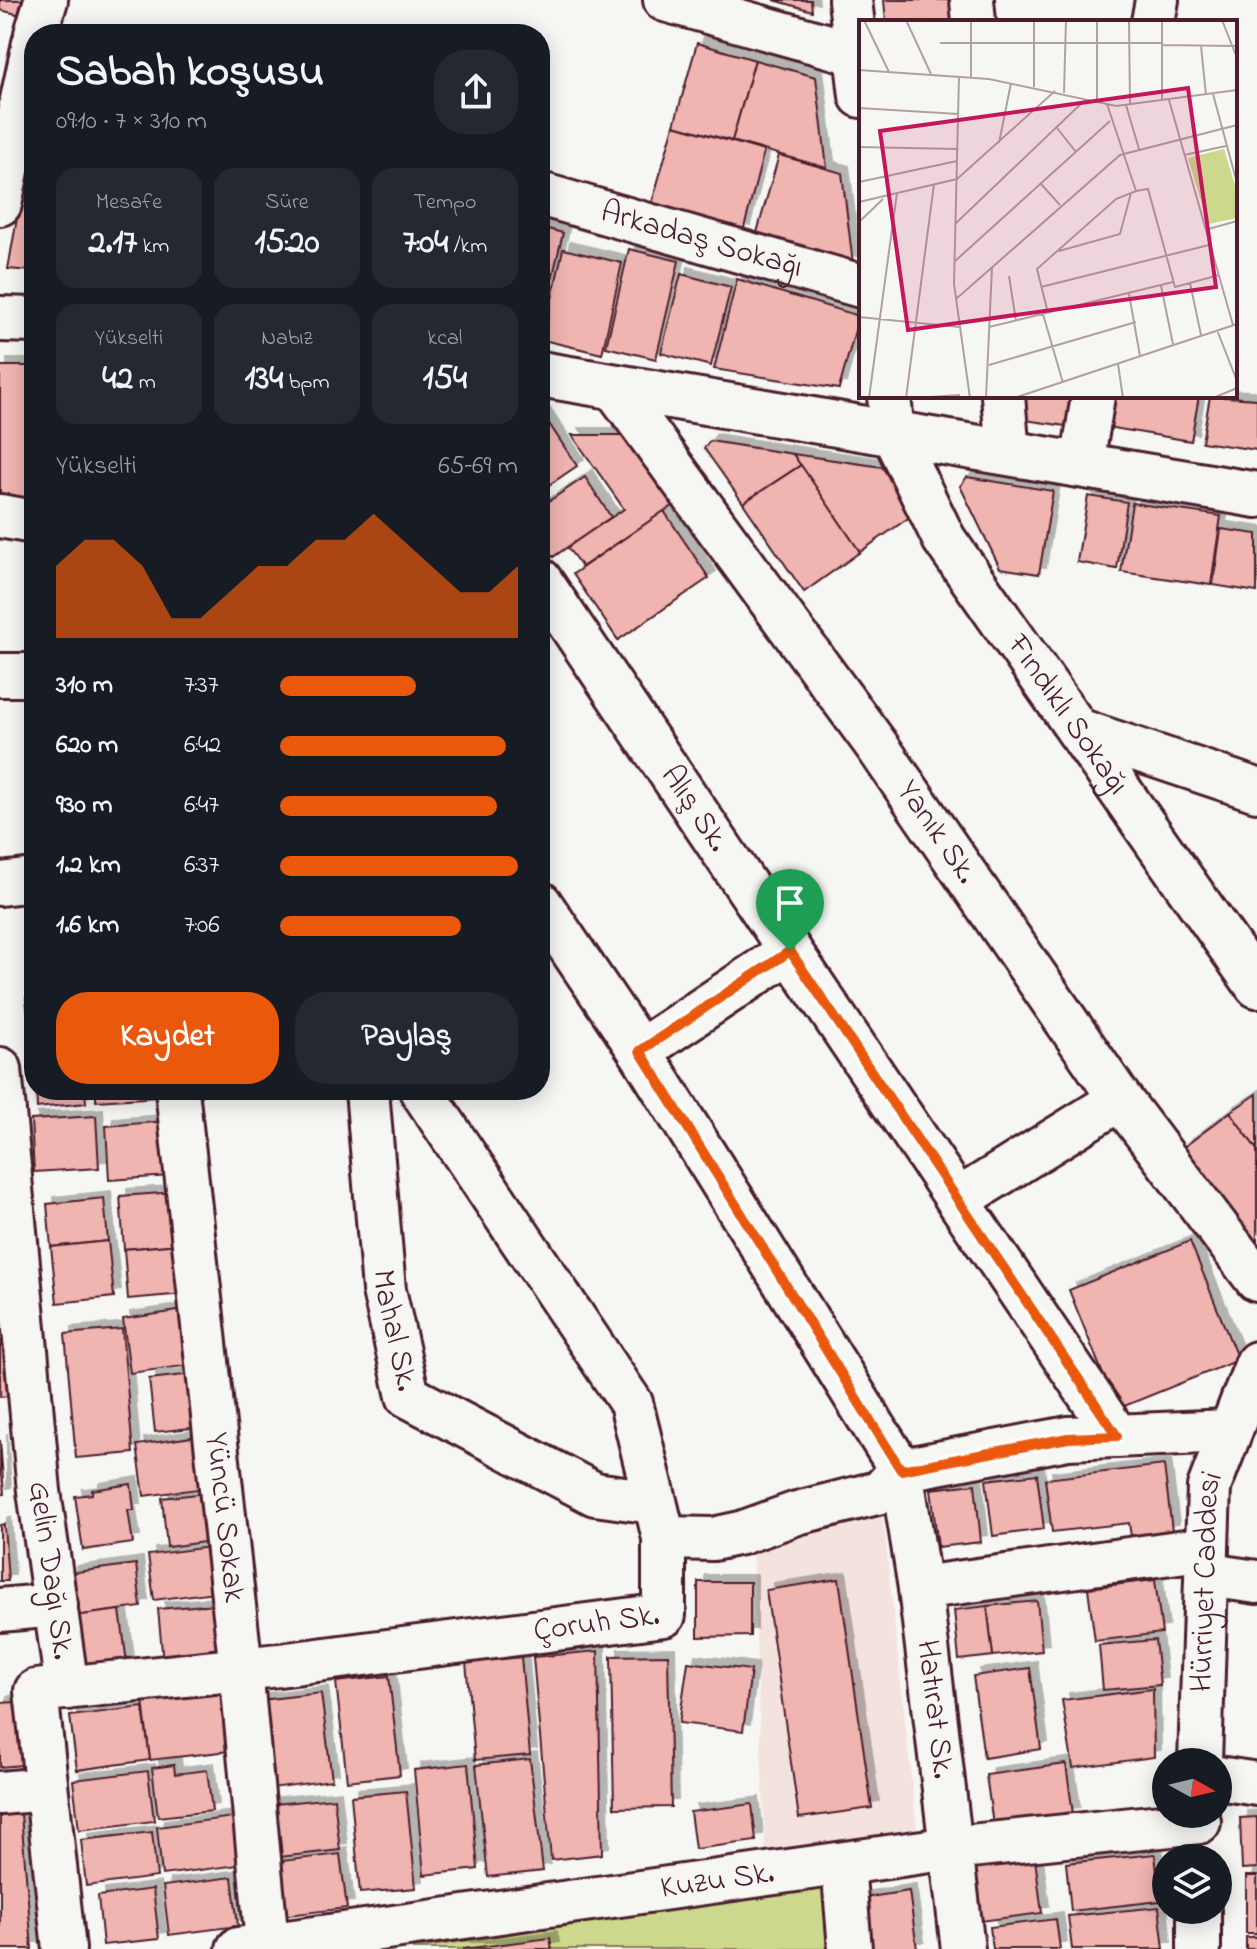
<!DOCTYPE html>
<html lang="tr">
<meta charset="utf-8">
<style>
:root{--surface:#171b24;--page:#242831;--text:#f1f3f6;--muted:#9ea1a6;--accent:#ea580c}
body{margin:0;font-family:"Indie Flower",sans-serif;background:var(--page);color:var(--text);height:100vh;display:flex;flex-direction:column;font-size:30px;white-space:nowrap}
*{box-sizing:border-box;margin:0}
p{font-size:26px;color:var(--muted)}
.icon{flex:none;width:44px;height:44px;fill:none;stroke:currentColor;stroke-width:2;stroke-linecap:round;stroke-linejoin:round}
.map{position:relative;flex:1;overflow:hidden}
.drawer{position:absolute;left:24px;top:24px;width:526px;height:1076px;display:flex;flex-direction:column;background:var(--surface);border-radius:32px;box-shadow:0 4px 20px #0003}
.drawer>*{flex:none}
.needle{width:52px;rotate:98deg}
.fabs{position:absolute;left:1152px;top:1748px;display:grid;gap:16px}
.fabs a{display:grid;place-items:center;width:80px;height:80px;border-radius:50%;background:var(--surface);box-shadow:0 4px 20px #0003;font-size:40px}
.pin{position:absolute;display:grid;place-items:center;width:68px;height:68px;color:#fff;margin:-82px -34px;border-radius:50% 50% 50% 0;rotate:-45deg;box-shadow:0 0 8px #0007}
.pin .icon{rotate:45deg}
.round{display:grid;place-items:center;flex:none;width:84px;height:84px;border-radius:32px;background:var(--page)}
.head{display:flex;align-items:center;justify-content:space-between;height:136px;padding:0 32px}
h1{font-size:44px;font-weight:800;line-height:60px}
.figures{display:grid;grid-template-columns:repeat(3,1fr);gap:12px;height:136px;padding:8px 32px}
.figures div{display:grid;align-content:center;border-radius:20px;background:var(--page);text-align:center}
.figures b{font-size:34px;font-weight:800}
.figures small{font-size:22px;font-weight:400}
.figures p{font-size:22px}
.chart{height:224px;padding:16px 32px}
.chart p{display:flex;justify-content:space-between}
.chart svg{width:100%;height:144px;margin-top:8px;fill:var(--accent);opacity:.7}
.primary-button{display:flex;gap:16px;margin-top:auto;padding:16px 32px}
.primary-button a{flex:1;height:92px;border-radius:32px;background:var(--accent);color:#fff;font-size:32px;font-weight:800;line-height:92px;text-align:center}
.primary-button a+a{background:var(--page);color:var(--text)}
ul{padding:0 32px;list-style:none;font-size:26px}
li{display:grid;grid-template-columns:128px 96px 1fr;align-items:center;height:60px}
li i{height:20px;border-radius:10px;background:var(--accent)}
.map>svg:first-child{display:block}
</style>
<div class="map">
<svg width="1257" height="1949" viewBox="0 0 1257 1949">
<defs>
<filter id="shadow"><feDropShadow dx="7" dy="-7" stdDeviation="0" flood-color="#0004"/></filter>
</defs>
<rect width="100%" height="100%" fill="#f6f6f2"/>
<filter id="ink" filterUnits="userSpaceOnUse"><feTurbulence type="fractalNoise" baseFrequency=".0125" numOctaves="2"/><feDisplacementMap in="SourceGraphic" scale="16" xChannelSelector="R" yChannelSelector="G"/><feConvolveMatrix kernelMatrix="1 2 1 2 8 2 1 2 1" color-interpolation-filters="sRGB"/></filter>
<g filter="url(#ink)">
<polygon fill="#f4e2de" points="882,1510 918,1839 766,1861 752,1545"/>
<polygon fill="#ccd98c" stroke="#8b7c5c" stroke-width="2" points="826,1886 831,1949 412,1949"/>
<g fill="#f0b4b1" stroke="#4a1f2b" stroke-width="2" filter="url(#shadow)">
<polygon points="0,0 24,0 21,15 0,10"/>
<polygon points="774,0 811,0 812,11"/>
<polygon points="884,0 951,0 953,22 886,22"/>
<polygon points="697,43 755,60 732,141 674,125"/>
<polygon points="755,60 816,77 827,168 732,141"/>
<polygon points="674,125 764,151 743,232 651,206"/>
<polygon points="779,155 842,173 853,264 756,236"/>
<polygon points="25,173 34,175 31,271 8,269"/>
<polygon points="540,227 563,233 540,330"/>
<polygon points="563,249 622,263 602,354 543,340"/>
<polygon points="629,249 679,261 656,359 606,347"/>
<polygon points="681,274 731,287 711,366 661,353"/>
<polygon points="737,279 859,316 839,389 714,369"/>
<polygon points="0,366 34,366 34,515 0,509"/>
<polygon points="1017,396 1070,396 1066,426 1018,419"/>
<polygon points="1112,396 1199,396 1191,441 1107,427"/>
<polygon points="1210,396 1257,399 1257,450 1202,442"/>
<polygon points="540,410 577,466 540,491"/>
<polygon points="572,435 630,435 677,503 582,567 567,547 624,509"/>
<polygon points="710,441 793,454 801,465 743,503 704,448"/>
<polygon points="793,454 882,467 914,514 860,552"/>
<polygon points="801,465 860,552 804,592 743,503"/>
<polygon points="585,477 611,517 553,557 540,537 540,507"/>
<polygon points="967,477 1053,491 1039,574 1000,568 960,486"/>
<polygon points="1088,496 1127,502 1117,569 1077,562"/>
<polygon points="1132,503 1221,516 1211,585 1121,572"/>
<polygon points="664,511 709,578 618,640 573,574"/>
<polygon points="1221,529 1257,534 1257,592 1213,585"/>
<polygon points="34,997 34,1062 26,998"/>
<polygon points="36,1090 85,1090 86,1103 37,1108"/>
<polygon points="96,1090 159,1090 159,1097 96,1101"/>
<polygon points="1257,1094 1257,1150 1230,1112"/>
<polygon points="1230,1112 1257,1150 1257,1245 1180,1150"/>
<polygon points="96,1116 99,1168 34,1172 31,1120"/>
<polygon points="167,1121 171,1176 109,1180 106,1126"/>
<polygon points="176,1192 180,1244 124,1249 120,1196"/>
<polygon points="104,1198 108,1241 51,1247 47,1204"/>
<polygon points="108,1241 114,1297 57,1303 51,1247"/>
<polygon points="1190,1241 1238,1360 1117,1409 1069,1290"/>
<polygon points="180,1244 184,1294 128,1299 124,1249"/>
<polygon points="185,1310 192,1365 130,1373 123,1319"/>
<polygon points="122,1329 133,1453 76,1458 65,1334"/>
<polygon points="4,1341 9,1396 0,1397 0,1342"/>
<polygon points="194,1374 200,1427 155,1432 149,1379"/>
<polygon points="199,1436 206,1488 144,1496 137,1445"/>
<polygon points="0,1440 4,1494 0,1495"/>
<polygon points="1164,1465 1172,1531 1131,1536 1129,1523 1052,1532 1045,1479"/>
<polygon points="1037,1474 1044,1529 993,1536 986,1480"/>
<polygon points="131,1484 134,1510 128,1510 133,1543 83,1550 75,1496 92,1494 92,1490"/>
<polygon points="975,1484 981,1542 938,1547 931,1489"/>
<polygon points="206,1493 212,1541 167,1547 162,1498"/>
<polygon points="4,1524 8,1581 0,1581 0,1525"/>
<polygon points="209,1547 215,1592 154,1600 148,1555"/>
<polygon points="136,1564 141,1607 74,1616 69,1573"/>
<polygon points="839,1579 872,1808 799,1818 766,1590"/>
<polygon points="1155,1580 1162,1633 1095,1641 1088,1588"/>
<polygon points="698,1582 750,1582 750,1636 698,1637"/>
<polygon points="1037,1601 1042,1651 993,1656 987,1606"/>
<polygon points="217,1604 222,1657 163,1662 158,1609"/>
<polygon points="987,1606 993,1656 959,1660 954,1610"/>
<polygon points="120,1610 128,1671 74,1678 66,1617"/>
<polygon points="1155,1640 1160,1685 1103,1690 1099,1645"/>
<polygon points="598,1651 602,1854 551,1860 533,1657"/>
<polygon points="668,1655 671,1807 614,1808 611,1656"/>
<polygon points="521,1657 530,1755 475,1760 466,1662"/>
<polygon points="688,1662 751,1670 743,1731 679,1723"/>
<polygon points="1030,1668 1041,1749 984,1758 973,1676"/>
<polygon points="389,1676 400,1775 347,1781 336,1682"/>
<polygon points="1153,1689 1154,1757 1073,1768 1062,1700"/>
<polygon points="222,1690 229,1751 150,1760 143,1700"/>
<polygon points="321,1693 332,1780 272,1788 261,1700"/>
<polygon points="16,1702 22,1765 0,1767 0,1703"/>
<polygon points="143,1707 150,1760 77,1770 70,1716"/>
<polygon points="530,1759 543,1871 488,1877 476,1765"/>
<polygon points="468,1764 478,1869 424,1875 414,1770"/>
<polygon points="1066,1764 1073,1814 993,1825 986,1775"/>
<polygon points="174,1765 175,1774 207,1770 212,1811 158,1817 152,1768"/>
<polygon points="148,1771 154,1821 79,1830 73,1780"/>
<polygon points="406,1791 416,1888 360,1893 351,1796"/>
<polygon points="334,1798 340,1850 271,1858 265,1805"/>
<polygon points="752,1804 756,1841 695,1849 690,1812"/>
<polygon points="21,1814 32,1949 0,1949 0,1816"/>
<polygon points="233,1817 239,1865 162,1875 157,1827"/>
<polygon points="1257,1817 1257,1868 1242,1869 1240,1818"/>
<polygon points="152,1832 157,1877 86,1886 81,1840"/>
<polygon points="340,1854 347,1908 280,1916 273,1862"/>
<polygon points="1155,1854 1160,1901 1071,1911 1066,1863"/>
<polygon points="1035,1859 1042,1913 981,1921 973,1867"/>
<rect x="1246" y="1876" width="11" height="57"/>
<polygon points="232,1877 238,1926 169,1935 163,1886"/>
<polygon points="153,1889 159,1939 103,1945 98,1896"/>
<polygon points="909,1891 917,1949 870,1949 863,1898"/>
<polygon points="1159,1907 1164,1949 1072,1949 1068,1916"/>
<polygon points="1056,1919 1060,1949 993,1949 990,1927"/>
<rect x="1246" y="1937" width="11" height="12"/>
<polygon points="550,1938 552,1949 463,1949"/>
</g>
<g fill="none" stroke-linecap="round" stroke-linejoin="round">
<g stroke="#4a1f2b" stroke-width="48">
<g id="minor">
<polyline points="665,0 857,54"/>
<polyline points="850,0 861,96"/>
<polyline points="972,0 974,22"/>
<polyline points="1153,22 1157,0"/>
<polyline points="36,34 46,0"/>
<path id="s1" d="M540,194L861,286"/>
<polyline points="0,204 34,43"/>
<path id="s2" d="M614,387L877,746L1120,1099L1257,1280"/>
<path id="s3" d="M889,396L893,434L944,539L1257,986"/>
<polyline points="1003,396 1008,453"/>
<polyline points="1082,465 1093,396"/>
<polyline points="0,516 34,522"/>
<path id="s4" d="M540,580L1117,1436"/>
<polyline points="0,675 34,675"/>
<polyline points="1078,730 1257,790"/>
<polyline points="0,884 34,880"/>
<path id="s5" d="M540,903L640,1051L901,1470L920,1588L963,1949"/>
<polyline points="640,1051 790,951"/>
<path id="s6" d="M0,1069L39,1491L67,1688"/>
<path id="s7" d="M177,1090L241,1669L267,1943"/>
<path id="s8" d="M367,1090L384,1290L408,1396L595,1494L653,1502"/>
<polyline points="958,1200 1120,1099"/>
<polyline points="664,1538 713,1539 741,1533 797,1513 881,1492 901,1470 1068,1438 1229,1431"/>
<polyline points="1208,1575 1257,1582"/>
<polyline points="920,1588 1207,1548"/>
<polyline points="0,1610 56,1605"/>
<path id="s9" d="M1200,1762L1209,1487L1257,1363"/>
<polyline points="1218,1778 1257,1784"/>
<polyline points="0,1793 46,1789"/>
<polyline points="843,1864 850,1949"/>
<polyline points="1199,1910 1199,1949"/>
<path id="s10" d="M64,1949L36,1691L279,1665L664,1615V1538L631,1403L421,1090"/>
<path id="s11" d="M238,1949L951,1848L1199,1822"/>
</g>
</g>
<g stroke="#4a1f2b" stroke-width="50">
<g id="major">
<polyline points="0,319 34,320"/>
<polyline points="540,374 1257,495"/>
</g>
</g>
<use href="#minor" stroke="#f6f6f2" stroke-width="42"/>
<use href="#major" stroke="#f6f6f2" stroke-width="44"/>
</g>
</g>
<g fill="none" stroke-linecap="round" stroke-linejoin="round" filter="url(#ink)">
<g stroke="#fff" stroke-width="16">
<polygon id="route" points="790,951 1117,1436 1068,1438 901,1470 640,1051"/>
</g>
<use href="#route" stroke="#ea580c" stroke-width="10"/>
</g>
<g text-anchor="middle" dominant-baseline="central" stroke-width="6" stroke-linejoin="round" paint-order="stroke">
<g font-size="32" fill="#4a1f2b" stroke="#f6f6f2">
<text stroke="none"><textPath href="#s1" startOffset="168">Arkadaş Sokağı</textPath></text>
<text stroke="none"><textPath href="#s3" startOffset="370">Fındıklı Sokağı</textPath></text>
<text stroke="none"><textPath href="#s4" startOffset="276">Alış Sk.</textPath></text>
<text stroke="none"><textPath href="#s2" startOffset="550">Yanık Sk.</textPath></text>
<text stroke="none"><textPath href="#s8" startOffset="242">Mahal Sk.</textPath></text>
<text stroke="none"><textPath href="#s7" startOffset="430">Yüncü Sokak</textPath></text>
<text stroke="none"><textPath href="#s6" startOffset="504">Gelin Dağı Sk.</textPath></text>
<text stroke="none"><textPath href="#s9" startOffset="180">Hürriyet Caddesi</textPath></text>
<text stroke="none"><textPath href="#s10" startOffset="824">Çoruh Sk.</textPath></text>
<text stroke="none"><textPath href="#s5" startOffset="914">Hatırat Sk.</textPath></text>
<text stroke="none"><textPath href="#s11" startOffset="484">Kuzu Sk.</textPath></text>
</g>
</g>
<g transform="translate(859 20)">
<rect width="378" height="378" fill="#f6f6f2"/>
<path d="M365,129L378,172V198L349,204L329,138Z" fill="#ccd98c"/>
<path fill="none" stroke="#b1a0a2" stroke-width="2" d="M5,0L30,52M47,0L72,54M270,0L271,84M303,0V81M363,0L378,38M81,23H303M303,25L378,26M342,26L347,75M0,50L130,59L257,86L378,70M100,56L95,264L111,378M112,57V0M175,67V0M205,73L207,0M354,74L378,163M310,80L374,305M238,81V0M248,84L277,171M267,85L280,129M0,88L99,94M198,108L217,132M140,123L152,63M0,127L98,129M325,135L367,126M0,162L98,141M182,164L201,185M0,182L98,159L196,71M0,202L24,179M96,204L227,79M346,210L378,201M200,231L261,214L272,173M95,242L251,101M150,256L157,301M331,263L342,315M302,266L314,324M182,267L350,225M270,274L281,336M97,279L261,135L378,105M189,293L178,249L257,179L277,171L289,169L316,267L360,255M184,294L204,363M0,297L100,307M130,307L314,262M358,310L378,361M259,344L264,378M130,345L277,302M10,378L38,173M47,378L75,164M56,378L101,375M127,378L133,247M155,378L378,304M354,378L378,368"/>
<path fill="#c2185b" fill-opacity="0.15" stroke="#c2185b" stroke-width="4" d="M329,68L357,267L49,310L21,111Z"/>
<rect width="378" height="378" fill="none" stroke="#4a1f2b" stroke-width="4"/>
</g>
</svg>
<div class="fabs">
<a><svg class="needle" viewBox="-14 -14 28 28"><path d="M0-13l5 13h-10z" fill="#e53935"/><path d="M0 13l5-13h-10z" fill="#9ea1a6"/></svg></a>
<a><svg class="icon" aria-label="layers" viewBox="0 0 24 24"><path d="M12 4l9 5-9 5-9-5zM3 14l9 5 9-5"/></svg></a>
</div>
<div class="pin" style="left:790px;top:951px;background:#1e9e55"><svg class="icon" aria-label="arrive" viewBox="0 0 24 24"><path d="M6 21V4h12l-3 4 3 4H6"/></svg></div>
<section class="drawer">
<div class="head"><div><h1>Sabah koşusu</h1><p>09:10 · 7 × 310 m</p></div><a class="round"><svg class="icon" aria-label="share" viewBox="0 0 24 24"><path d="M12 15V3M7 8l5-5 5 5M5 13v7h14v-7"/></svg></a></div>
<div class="figures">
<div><p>Mesafe</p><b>2.17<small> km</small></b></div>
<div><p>Süre</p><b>15:20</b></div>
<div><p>Tempo</p><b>7:04<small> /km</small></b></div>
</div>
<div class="figures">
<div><p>Yükselti</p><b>42<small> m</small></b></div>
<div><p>Nabız</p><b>134<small> bpm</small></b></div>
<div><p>kcal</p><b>154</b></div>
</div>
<div class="chart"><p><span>Yükselti</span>65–69 m</p>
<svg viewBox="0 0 160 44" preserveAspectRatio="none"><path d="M0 44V22L10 14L20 14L30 22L40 38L50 38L60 30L70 22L80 22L90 14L100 14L110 6L120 14L130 22L140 30L150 30L160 22V44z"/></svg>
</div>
<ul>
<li><b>310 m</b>7:37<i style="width:57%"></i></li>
<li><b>620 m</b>6:42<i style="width:95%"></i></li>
<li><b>930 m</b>6:47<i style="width:91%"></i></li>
<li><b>1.2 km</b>6:37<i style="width:100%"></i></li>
<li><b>1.6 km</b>7:06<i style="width:76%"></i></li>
</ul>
<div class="primary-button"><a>Kaydet</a><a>Paylaş</a></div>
</section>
</div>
